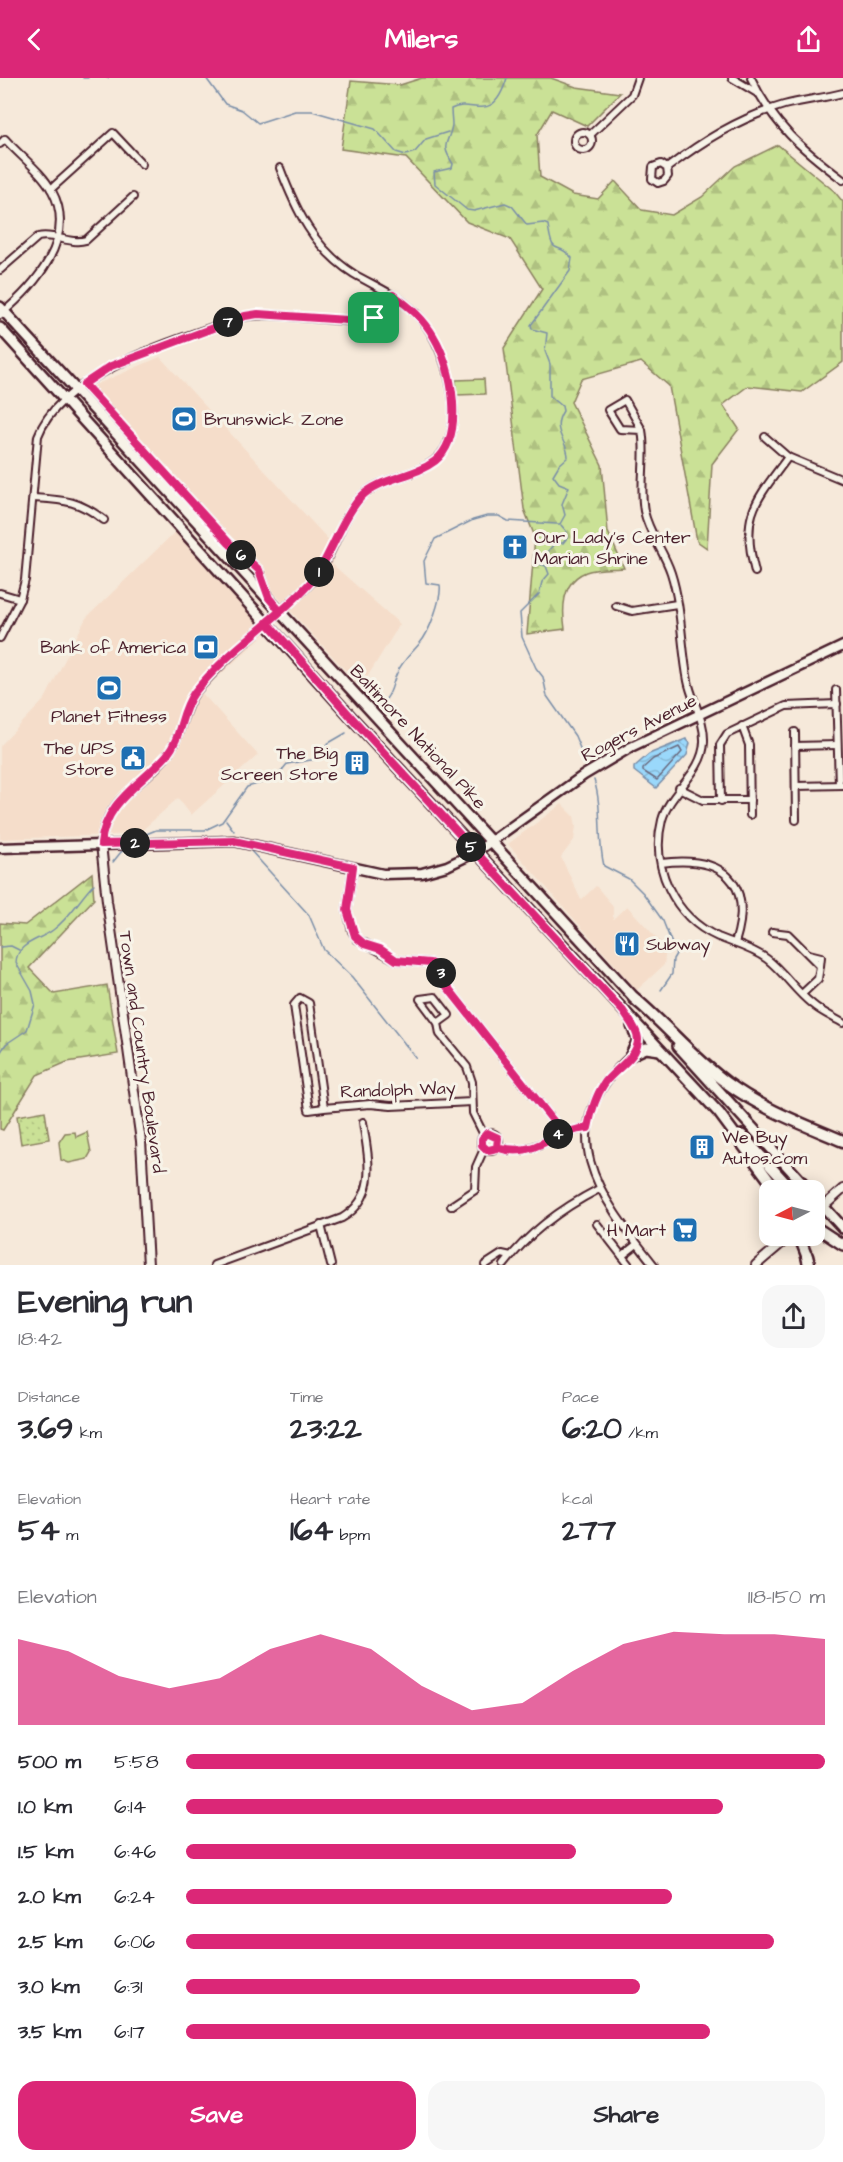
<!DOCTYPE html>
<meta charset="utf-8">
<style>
:root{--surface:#fff;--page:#f7f7f7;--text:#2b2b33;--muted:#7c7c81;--accent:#db2777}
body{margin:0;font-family:"Architects Daughter",sans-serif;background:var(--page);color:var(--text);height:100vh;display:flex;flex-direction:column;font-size:22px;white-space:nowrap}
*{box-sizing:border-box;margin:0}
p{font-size:20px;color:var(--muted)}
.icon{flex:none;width:33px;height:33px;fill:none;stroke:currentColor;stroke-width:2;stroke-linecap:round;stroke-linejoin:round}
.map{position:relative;height:1187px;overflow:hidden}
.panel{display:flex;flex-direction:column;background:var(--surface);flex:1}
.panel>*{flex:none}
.needle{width:39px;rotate:264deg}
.controls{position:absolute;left:759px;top:1102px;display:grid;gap:12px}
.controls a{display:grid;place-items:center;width:66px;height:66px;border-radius:12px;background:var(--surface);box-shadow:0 3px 15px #0003;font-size:30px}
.pin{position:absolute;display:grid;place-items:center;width:51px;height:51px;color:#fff;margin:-26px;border-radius:12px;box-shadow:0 3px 9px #0006}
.km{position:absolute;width:30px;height:30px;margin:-15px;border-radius:50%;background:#222;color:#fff;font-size:16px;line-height:30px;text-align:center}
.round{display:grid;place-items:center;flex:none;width:63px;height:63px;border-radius:18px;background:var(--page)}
.summary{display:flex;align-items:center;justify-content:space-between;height:102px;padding:0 18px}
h1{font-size:33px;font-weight:700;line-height:45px}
.stats{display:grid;grid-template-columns:repeat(3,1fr);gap:9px;height:102px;padding:6px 18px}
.stats div{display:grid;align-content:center}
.stats b{font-size:30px;font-weight:700}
.stats small{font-size:16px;font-weight:400}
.stats p{font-size:16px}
.chart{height:168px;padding:12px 18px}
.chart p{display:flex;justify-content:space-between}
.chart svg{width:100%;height:108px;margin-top:6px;fill:var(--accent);opacity:.7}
.button{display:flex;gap:12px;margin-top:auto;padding:12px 18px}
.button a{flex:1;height:69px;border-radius:18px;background:var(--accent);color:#fff;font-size:24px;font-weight:700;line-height:69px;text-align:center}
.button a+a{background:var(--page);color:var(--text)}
ul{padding:0 18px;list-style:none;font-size:20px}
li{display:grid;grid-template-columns:96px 72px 1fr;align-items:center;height:45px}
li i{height:15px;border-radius:8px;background:var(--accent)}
header{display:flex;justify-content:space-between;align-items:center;height:78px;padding:0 18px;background:var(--accent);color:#fff;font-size:27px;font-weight:700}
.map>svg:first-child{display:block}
</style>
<header><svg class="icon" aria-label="back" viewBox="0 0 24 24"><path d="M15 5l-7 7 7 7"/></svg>Milers<svg class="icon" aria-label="share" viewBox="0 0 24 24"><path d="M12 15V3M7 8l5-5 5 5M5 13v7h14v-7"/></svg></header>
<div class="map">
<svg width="843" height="1187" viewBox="0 0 843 1187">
<defs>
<pattern id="grass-dots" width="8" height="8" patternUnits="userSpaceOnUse" patternTransform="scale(1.5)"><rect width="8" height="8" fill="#cae196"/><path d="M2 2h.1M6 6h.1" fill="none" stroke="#afc181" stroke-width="1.8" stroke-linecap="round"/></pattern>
<pattern id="forest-firs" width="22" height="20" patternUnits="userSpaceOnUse" patternTransform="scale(1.5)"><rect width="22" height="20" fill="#cae196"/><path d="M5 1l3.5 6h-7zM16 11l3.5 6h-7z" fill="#afc181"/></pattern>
<pattern id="water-waves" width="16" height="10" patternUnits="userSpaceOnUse" patternTransform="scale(1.5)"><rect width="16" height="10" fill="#9ad8fb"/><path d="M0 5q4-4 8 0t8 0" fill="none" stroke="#86b9d7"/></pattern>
</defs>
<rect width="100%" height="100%" fill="#f6e9da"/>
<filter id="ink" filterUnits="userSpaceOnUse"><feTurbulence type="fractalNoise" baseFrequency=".0167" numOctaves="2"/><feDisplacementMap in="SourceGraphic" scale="12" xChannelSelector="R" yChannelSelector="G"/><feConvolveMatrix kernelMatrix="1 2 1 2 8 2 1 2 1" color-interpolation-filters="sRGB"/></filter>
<g filter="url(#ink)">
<g fill="#f5ddca">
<polygon points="160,279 336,470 332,486 400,546 361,609 93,319 95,307"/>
<polygon points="175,454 266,555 201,614 258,677 191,737 178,720 138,756 0,761 0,668 45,621 86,540"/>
<polygon points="562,726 574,738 576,748 574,762 561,779 581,822 596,808 613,828 613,841 627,828 666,870 664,887 637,912 508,766"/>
</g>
<polygon fill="url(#grass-dots)" stroke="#8a8060" stroke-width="1.5" points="45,1033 49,1061 21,1066 17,1038"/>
<g fill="url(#forest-firs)" stroke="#8a8060" stroke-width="1.5">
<path d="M422,0H551L576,9L620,15L587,48L552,32L537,57L540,99L573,117L598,121L615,103L642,132L672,137L702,119L735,88L778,67L834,113L843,124V284L802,314L748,308L723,327L739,351L712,386L707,470L697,463L669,308L641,284L581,301L571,324L602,387L608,454L624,490C612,491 596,490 586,494C562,503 562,531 565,551L527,556L535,459L524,431L504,270L542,211L510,161L467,144L406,80L341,71L351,3L400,7Z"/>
<polygon points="92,795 94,821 29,890 54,916 107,907 118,976 67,984 37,997 3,1052 0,1051 0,845 25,847"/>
</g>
<g fill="#cae196" stroke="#8a8060" stroke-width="1.5">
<polygon points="484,301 485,316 456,317 456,302"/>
<polygon points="75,1054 76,1059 87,1054 91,1074 87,1081 69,1085 61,1082 59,1064 65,1055"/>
</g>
<polygon fill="url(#water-waves)" stroke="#7a8ea8" stroke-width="1.5" points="686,661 690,665 687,677 656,710 634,693 634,689 649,676"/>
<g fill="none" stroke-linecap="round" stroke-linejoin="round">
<polygon stroke="#6a697e" stroke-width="1.5" points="679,669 682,674 657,702 643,693 643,690 653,681"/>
<g stroke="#7a8ea8" stroke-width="1.5">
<polyline points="83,0 88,0"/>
<polyline points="107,0 108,0"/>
<polyline points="206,0 225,26 242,32 258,45 295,33 312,33 375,51 396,74 406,77 415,74 426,61 448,54"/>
<polyline points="561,447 567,454 567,460 563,465 555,465 548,473 547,480 539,480 539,486 546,488 549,496 542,504 539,516 520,535 522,559 536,590 543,599 547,618 575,658 586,685"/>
<path d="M386,621C393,612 392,605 397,595C402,583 412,575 420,565C429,555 442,520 440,507L426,505L424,483L435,461L473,442L487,438H499L508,443L556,446H560L565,437L562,426L569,409L559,405L553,397L559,387L568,379C568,363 550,353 563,333L562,328L550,318V286L545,273L547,255L532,251L531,247L570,193L572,180C556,161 553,182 548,147L543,145L527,147L512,128L505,125L474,133L467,132L435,106L434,94L452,90L453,86C439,64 449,67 452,47C452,42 451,36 451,31C472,19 492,49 507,0"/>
<path d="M594,702C603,730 597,760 604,788L629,801L643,815L663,843L676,876L673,881L672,896L661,912"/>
<polyline points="226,742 234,753"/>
<polyline points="139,759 156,752 205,752 222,744 247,709 275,701 287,686 317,681 323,676 327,666 346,655"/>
<polyline points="251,773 309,837 324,872 352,899 416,980"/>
<polyline points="113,784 121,774 129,770"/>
<polyline points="0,869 11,868 19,872"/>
<path d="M0,975L6,966L27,952L35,926L32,913L16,885C16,865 40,862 53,852C70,840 80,820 94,806"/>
</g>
<g stroke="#4a1f2b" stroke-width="10">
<g id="minor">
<polyline points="732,0 757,15"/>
<path d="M751,0C774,48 801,70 843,102"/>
<circle cx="583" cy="63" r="9"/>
<polyline points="590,57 632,17 638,0"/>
<path d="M0,66L5,61C20,78 42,94 52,113C78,160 34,209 0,237"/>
<path d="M667,90L661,86L653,89L652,101L658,105L664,103L668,98L667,90C704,62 739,40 784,27C803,22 824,20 843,15"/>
<polyline points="51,111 113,55 142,86"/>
<path d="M0,192L38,159C55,155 70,167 86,162L133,119"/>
<polyline points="83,306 229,465 259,492 269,520"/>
<path d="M642,352L625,322L608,332L620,351L642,352C647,379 639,406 644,433C649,456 664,473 671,495C682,529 681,568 688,603C692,623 705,642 704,664C703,695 670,713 662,742C650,789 674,839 718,859C735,866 752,870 767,881C784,894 795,913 812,926C821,934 833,939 843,945"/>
<polyline points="765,359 788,379 843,402"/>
<path d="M33,420C64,422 78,422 104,442"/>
<path d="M755,494C740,437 755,424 788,379"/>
<polyline points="0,515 20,521"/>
<polyline points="616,528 632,533 677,526"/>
<path d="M0,560L20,521L25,502L38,358C62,294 179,261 239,240C273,230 354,251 375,239C383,234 388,225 393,217"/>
<polyline points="836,612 839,707"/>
<polyline points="742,648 749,667 750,737"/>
<polyline points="795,654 796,742"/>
<polyline points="795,668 837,667"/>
<polyline points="796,708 843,707"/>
<polyline points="679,710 703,722 750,722"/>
<polyline points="721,723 720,667 727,656 786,628 837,626"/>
<path d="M101,766C106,714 149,708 172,670C182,653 183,632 195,615C220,586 249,561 277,536C290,524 306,512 317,498C334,474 341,441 361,419C380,399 413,400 434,383C472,354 447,271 421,241C403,219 378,210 354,196C314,171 296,132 280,90"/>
<path d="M661,785C721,777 755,802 735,865"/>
<polyline points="353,789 347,832 352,853 357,861 396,882 430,885 438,890 445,906 562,1054"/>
<polyline points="772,854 788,856 820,888 818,901 802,916"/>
<polyline points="809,876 821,879 820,888"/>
<polyline points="438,945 449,937 435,919 420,921 438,945 440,956 467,989 472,1004 473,1035 484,1057"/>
<path d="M631,977C548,1052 598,1117 654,1187"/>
<polyline points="324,1030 309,1032 294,927 300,920 309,925 324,1030 370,1026 391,1028 472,1024"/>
<circle cx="490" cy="1064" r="9"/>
<path d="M497,1069C531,1082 555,1052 588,1050"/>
<polyline points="451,1128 475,1112 476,1089 484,1071"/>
<polyline points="597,1146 629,1187"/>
<polyline points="321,1147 331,1187"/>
<polyline points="622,1178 637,1166"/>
<path d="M214,1187L342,1140C379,1118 368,1080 363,1044"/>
<polyline points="485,1187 502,1176 511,1178"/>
<path d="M504,1187C529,1154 562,1130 599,1111"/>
</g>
</g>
<g stroke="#4a1f2b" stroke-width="12">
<g id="tertiary">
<polyline points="101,766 107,823 141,1063 148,1187"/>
<polyline points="814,1137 843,1111"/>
<polyline points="756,1187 790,1158"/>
</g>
</g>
<g stroke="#4a1f2b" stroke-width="13">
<polyline id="secondary" points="0,770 234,763 383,796 422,795 447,788 476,774 584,697 631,669 843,568"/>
</g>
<g stroke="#4a1f2b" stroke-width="14">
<g id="primary">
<polyline points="0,229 639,925"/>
<polyline points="0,250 351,639 719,1035 777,1113"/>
<polyline points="678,968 810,1113"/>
<polyline points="631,977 638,962 632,948"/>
<polyline points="631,977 646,970 660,972"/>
<polyline points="742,1057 793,1113"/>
<polyline points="814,1118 843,1150"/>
<polyline points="814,1148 843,1167"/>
<polyline points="799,1158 809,1184"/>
</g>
</g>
<g stroke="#4a1f2b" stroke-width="15">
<g id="motorway">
<path d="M634,920C666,947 693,980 727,1005C762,1031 803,1046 843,1063"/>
<polyline points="807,1178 809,1187"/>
</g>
</g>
<use href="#minor" stroke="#f7f3e8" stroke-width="6"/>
<use href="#tertiary" stroke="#f7f3e8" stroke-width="8"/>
<use href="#secondary" stroke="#f7f3e8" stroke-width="8"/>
<use href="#primary" stroke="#f7f3e8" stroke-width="9"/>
<use href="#motorway" stroke="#f7f3e8" stroke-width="10"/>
</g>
</g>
<g fill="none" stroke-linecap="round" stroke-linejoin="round" filter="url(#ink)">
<g stroke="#fff" stroke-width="12">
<path id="route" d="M374,240L393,217C410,229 424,241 434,259C452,289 466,358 435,383C413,400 380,399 361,419C343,439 331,475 316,498C280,541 229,570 194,615C180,634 182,659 167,677C141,707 105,723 101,766L234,763L353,789L347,832L355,858L364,866L380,871L396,882L430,885L438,890L445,906L562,1054C537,1069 528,1075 500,1070C496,1069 492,1072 487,1072L482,1067V1061L487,1055L498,1060L497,1069C532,1083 552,1052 588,1050C591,1034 595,1019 604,1006C613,992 638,980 638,962C638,952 628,941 623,933L351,639L267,544L280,533L269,520L259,492L229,465L84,306L111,288L245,238L258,236L362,243L374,240"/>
</g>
<use href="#route" stroke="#db2777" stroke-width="8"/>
</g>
<defs>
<g id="stadium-square" transform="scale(1.35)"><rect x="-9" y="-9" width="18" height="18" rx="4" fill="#1f6fb2" stroke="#f7f3e8"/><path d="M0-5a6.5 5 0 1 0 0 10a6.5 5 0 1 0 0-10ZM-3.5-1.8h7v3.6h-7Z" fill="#fff"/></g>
<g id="church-square" transform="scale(1.35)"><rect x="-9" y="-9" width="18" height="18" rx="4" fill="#1f6fb2" stroke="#f7f3e8"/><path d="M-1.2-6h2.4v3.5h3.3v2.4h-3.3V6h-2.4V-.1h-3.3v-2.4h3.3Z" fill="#fff"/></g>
<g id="bank-square" transform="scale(1.35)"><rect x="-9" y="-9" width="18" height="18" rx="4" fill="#1f6fb2" stroke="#f7f3e8"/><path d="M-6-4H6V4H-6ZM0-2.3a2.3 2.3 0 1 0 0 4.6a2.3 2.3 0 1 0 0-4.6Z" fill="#fff"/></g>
<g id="civic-square" transform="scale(1.35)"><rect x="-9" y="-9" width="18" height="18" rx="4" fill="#1f6fb2" stroke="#f7f3e8"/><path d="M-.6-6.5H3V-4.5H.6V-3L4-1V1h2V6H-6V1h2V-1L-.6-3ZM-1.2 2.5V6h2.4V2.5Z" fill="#fff"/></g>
<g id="building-square" transform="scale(1.35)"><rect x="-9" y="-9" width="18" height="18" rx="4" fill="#1f6fb2" stroke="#f7f3e8"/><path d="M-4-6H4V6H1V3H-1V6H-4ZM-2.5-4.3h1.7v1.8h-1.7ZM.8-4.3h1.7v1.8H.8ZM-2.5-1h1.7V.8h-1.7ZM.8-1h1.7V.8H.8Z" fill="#fff"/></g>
<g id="restaurant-square" transform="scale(1.35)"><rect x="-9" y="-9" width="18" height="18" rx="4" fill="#1f6fb2" stroke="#f7f3e8"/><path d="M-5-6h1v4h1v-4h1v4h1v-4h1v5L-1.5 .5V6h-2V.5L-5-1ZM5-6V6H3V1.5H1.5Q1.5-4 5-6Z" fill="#fff"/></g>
<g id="supermarket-square" transform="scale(1.35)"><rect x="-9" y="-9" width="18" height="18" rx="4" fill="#1f6fb2" stroke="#f7f3e8"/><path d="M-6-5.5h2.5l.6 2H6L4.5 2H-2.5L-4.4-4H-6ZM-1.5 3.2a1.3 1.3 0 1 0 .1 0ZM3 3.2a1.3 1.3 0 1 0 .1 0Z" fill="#fff"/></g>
</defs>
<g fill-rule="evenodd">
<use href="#stadium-square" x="184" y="341"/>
<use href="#church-square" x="515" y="469"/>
<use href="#bank-square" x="206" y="569"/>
<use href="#stadium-square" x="109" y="610"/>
<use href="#civic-square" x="133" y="680"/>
<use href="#building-square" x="357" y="685"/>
<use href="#restaurant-square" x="627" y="866"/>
<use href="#building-square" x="702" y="1069"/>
<use href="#supermarket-square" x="685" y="1152"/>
</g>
<g text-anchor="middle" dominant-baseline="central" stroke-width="6" stroke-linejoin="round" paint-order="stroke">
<g font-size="18" fill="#4a1f2b" stroke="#f7f3e8" text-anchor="start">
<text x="204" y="341">Brunswick Zone</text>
<text x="534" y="459">Our Lady's Center<tspan x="534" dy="21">Marian Shrine</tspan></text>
<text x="186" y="569" text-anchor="end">Bank of America</text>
<text x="109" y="638" text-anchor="middle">Planet Fitness</text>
<text x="114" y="670" text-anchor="end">The UPS<tspan x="114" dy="21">Store</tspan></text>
<text x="338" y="675" text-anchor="end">The Big<tspan x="338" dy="21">Screen Store</tspan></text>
<text x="646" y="866">Subway</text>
<text x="722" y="1059">We Buy<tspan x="722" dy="21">Autos.com</tspan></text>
<text x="666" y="1152" text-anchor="end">H Mart</text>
</g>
<g font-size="18" fill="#4a1f2b" stroke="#f7f3e8">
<text transform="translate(639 650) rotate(-27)">Rogers Avenue</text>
<text transform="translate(418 659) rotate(47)">Baltimore National Pike</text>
<text transform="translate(142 974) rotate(82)">Town and Country Boulevard</text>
<text transform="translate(398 1012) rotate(-2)">Randolph Way</text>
</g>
</g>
</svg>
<div class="controls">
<a><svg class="needle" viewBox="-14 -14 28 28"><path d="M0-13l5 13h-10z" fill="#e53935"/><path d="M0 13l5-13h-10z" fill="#7c7c81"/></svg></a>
</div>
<div class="pin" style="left:374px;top:240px;background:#1e9e55"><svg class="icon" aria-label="arrive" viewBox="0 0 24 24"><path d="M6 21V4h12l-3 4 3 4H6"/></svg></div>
<b class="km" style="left:319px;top:494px">1</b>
<b class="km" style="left:135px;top:765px">2</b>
<b class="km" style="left:441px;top:895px">3</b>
<b class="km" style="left:558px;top:1056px">4</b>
<b class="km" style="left:471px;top:769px">5</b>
<b class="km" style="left:241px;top:477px">6</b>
<b class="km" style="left:228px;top:244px">7</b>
</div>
<section class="panel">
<div class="summary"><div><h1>Evening run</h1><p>18:42</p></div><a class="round"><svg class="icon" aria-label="share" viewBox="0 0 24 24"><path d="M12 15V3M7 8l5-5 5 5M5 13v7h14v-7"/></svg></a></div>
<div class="stats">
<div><p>Distance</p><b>3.69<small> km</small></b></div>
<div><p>Time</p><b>23:22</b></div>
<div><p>Pace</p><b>6:20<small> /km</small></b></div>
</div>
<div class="stats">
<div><p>Elevation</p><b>54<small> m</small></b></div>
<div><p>Heart rate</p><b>164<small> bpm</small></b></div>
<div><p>kcal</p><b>277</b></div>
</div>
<div class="chart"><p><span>Elevation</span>118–150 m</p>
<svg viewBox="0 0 160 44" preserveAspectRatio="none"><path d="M0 44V9L10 14L20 24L30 29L40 25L50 13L60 7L70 13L80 28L90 38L100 35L110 22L120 11L130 6L140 7L150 7L160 9V44z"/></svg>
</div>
<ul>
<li><b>500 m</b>5:58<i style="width:100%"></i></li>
<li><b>1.0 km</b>6:14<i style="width:84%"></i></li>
<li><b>1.5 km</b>6:46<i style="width:61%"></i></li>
<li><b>2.0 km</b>6:24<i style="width:76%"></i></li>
<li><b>2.5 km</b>6:06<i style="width:92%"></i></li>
<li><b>3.0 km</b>6:31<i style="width:71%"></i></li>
<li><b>3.5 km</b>6:17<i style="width:82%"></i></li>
</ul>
<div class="button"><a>Save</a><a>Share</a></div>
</section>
